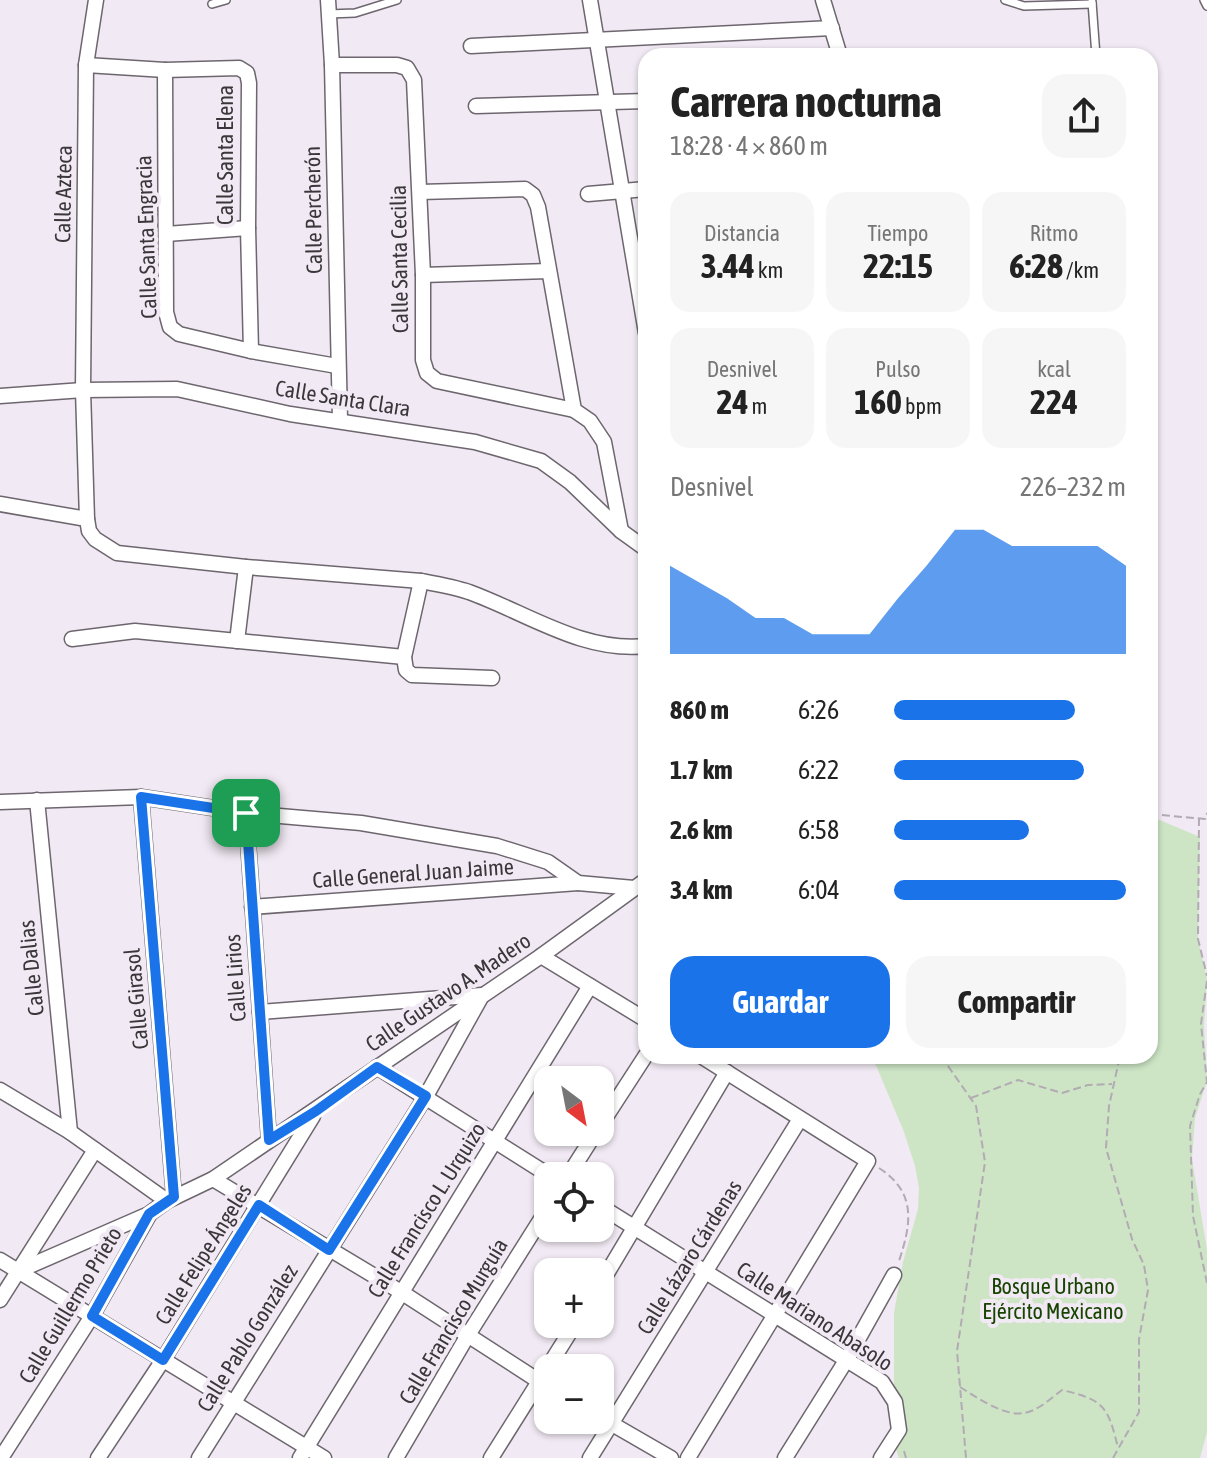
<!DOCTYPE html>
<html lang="es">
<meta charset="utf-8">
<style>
:root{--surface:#fff;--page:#f6f6f6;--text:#222;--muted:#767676;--accent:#1a73e8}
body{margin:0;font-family:"Asap Condensed",sans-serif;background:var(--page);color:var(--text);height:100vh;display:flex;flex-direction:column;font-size:30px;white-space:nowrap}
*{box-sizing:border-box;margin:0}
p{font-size:26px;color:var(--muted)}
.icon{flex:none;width:44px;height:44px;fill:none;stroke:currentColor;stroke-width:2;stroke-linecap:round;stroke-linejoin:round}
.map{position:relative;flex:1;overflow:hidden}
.details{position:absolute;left:638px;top:48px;width:520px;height:1016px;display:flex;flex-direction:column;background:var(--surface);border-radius:24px;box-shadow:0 2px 6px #0004}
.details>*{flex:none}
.needle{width:52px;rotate:148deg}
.tools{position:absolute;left:534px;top:1066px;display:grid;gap:16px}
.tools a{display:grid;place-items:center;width:80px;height:80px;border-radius:16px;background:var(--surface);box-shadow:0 2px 6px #0004;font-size:40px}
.pin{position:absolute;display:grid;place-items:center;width:68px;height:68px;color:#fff;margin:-34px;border-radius:16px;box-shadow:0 4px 12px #0006}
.round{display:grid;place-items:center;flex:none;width:84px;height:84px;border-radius:24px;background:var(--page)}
.headline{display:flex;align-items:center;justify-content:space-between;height:136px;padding:0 32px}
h1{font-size:44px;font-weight:700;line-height:60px}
.figures{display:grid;grid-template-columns:repeat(3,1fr);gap:12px;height:136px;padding:8px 32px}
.figures div{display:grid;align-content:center;border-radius:20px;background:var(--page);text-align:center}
.figures b{font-size:34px;font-weight:700}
.figures small{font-size:22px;font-weight:400}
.figures p{font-size:22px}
.chart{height:224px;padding:16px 32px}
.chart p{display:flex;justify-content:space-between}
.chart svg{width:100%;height:144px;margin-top:8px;fill:var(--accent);opacity:.7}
.action{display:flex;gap:16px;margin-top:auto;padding:16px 32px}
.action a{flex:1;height:92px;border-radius:24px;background:var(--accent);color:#fff;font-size:32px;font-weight:700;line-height:92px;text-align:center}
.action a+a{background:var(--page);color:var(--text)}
ul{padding:0 32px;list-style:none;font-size:26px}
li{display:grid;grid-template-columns:128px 96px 1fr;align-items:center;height:60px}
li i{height:20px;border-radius:10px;background:var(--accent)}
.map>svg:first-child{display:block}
</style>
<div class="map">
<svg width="1207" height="1458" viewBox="0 0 1207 1458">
<rect width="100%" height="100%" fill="#f1e9f3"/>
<polygon fill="#cde5c5" points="1150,816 1200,837 1198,939 1207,979 1204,1026 1207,1081 1195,1118 1192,1159 1207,1250 1207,1432 1200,1458 899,1458 894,1443 894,1313 903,1262 918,1209 919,1188 915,1166 904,1132 872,1056 1150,1056"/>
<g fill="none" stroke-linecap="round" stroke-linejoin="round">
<g stroke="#6d666e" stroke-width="10">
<g id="service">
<polyline points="1005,0 1024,6 1092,4"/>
<polyline points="1204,0 1207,6"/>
<polyline points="1092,2 1096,56"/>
<polyline points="212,4 226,0"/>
<polyline points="329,14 355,13 397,0"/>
</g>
</g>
<g stroke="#6d666e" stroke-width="17">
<g id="minor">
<path d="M96,0L86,65L83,390L87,519L89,531L95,539L117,553L246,567L421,581C437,584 454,587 469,592C527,613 583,653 646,646"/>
<polyline points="328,0 332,65 340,420"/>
<polyline points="590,0 646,333"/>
<polyline points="823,0 840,56"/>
<polyline points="471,46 832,28"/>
<polyline points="86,65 165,70 239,68 247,73 249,83 248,228 251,351"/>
<polyline points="332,65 397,65 407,68 414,80 423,275 423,360 427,373 437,381 574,410"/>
<polyline points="165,70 166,312 170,327 179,334 251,351 337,366"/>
<polyline points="476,106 646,101"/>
<polyline points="420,192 525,189 533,195 538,207 574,410 590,421 604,442 621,531"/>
<polyline points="588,194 646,189"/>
<polyline points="166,234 248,228"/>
<polyline points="423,275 549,271"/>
<polyline points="0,396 83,390 177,389 290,414 475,442 541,461 570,482 621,531 646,549"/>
<polyline points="0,504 87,519"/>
<polyline points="421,581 404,657 406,670 412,675 492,678"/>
<polyline points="72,639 135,631 404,657"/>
<polyline points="237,641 246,567"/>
<polyline points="141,797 174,1197"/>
<polyline points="37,800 70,1132"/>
<polyline points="0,802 141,797 246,813 361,823 497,846 548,862 578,883 634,888"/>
<polyline points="246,813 269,1140"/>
<polyline points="252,907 578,883"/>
<polyline points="541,956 646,1020"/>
<polyline points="260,1012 482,995"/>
<polyline points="377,1067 550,1176"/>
<polyline points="0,1090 70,1132 167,1201"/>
<polyline points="600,1126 646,1055"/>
<polyline points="568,1176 596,1132"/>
<polyline points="213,1179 401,1292 548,1387"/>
<polyline points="600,1206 882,1382 895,1402 899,1430 881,1458"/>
<polyline points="0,1260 324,1458"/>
<polyline points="18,1271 149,1214 167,1201 213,1179 541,956 646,880"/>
<polyline points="600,1285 727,1072"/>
<polyline points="0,1300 95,1150"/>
<polyline points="600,1417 671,1458"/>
<polyline points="1,1458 92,1316 149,1215"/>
<polyline points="98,1458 163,1360 313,1116"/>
<polyline points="199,1458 426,1096 480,999"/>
<polyline points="300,1458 590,986"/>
<polyline points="396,1458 468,1335 548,1208"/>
<polyline points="491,1458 575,1324"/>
<polyline points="590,1458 800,1119"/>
<polyline points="688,1458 868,1161 701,1056"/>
<polyline points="785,1458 847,1359 894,1275"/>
</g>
</g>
<g stroke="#b2abb3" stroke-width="2" stroke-dasharray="8 4" stroke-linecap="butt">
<polyline points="1150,814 1205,819 1207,813"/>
<polyline points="1199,818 1198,939 1207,976"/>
<polyline points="1207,981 1201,1024 1207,1082 1200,1094 1190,1126 1193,1216 1207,1283"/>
<polyline points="941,1056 976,1106 985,1162 957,1351 966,1458"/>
<polyline points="971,1098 1018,1080 1062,1093 1088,1085 1112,1084"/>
<path d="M879,1168C916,1192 912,1222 899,1261"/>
<path d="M960,1387C976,1397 1005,1417 1024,1413C1038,1411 1051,1398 1062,1390C1104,1400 1108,1406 1118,1448"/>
<polyline points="904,1451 906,1458"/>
<polyline points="1113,1458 1139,1412 1139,1339 1148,1290 1144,1265 1132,1239 1106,1148 1109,1106 1120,1056"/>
</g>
<use href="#service" stroke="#fff" stroke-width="7"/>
<use href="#minor" stroke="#fff" stroke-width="14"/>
</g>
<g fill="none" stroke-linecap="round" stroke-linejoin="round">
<g stroke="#fff" stroke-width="16">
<polygon id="route" points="141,797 246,813 269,1140 316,1111 377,1067 426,1096 329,1250 259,1205 163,1360 92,1316 149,1214 174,1197"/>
</g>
<use href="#route" stroke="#1a73e8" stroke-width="10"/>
</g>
<g text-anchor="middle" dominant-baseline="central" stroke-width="8" stroke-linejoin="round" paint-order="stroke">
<g font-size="22" fill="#3a373b" stroke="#f1e9f3">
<text transform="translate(225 155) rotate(-90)">Calle Santa Elena</text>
<text transform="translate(63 194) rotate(-89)">Calle Azteca</text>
<text transform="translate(313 210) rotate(-91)">Calle Percherón</text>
<text transform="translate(146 237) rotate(-92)">Calle Santa Engracia</text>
<text transform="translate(399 259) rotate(-91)">Calle Santa Cecilia</text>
<text transform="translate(343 398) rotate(9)">Calle Santa Clara</text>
<text transform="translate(413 873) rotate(-4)">Calle General Juan Jaime</text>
<text transform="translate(31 968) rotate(-96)">Calle Dalias</text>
<text transform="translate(235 978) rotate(-94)">Calle Lirios</text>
<text transform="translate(448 992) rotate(-34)">Calle Gustavo A. Madero</text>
<text transform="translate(136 999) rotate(-95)">Calle Girasol</text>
<text transform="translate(426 1210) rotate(-58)">Calle Francisco L. Urquizo</text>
<text transform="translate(203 1254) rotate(-58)">Calle Felipe Ángeles</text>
<text transform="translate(689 1257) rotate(-58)">Calle Lázaro Cárdenas</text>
<text transform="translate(70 1305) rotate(-59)">Calle Guillermo Prieto</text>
<text transform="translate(815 1316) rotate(33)">Calle Mariano Abasolo</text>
<text transform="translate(453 1321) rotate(-59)">Calle Francisco Murguía</text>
<text transform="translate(247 1338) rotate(-58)">Calle Pablo González</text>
</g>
<g font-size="22" fill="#174400" stroke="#f1e9f3">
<text x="1053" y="1286">Bosque Urbano<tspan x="1053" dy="25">Ejército Mexicano</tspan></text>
</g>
</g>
</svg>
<div class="tools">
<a><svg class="needle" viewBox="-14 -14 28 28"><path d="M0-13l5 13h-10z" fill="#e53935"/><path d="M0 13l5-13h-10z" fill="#767676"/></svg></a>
<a><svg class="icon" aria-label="locate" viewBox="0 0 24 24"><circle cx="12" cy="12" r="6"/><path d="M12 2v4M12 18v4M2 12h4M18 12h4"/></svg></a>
<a>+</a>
<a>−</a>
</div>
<div class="pin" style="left:246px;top:813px;background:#1e9e55"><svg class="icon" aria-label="arrive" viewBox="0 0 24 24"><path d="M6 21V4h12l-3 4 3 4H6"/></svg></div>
<section class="details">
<div class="headline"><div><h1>Carrera nocturna</h1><p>18:28 · 4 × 860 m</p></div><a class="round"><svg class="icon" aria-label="share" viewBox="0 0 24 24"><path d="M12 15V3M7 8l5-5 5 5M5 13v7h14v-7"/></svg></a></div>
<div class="figures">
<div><p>Distancia</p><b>3.44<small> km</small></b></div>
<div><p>Tiempo</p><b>22:15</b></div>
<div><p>Ritmo</p><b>6:28<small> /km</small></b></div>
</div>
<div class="figures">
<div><p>Desnivel</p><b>24<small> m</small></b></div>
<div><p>Pulso</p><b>160<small> bpm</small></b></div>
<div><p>kcal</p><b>224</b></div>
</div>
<div class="chart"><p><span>Desnivel</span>226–232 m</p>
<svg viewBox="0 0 160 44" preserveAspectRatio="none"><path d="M0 44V17L10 22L20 27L30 33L40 33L50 38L60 38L70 38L80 27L90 17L100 6L110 6L120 11L130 11L140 11L150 11L160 17V44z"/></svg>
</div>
<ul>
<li><b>860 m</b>6:26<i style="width:78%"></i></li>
<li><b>1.7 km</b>6:22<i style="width:82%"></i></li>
<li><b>2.6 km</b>6:58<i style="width:58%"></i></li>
<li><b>3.4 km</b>6:04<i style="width:100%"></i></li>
</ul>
<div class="action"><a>Guardar</a><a>Compartir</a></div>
</section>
</div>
